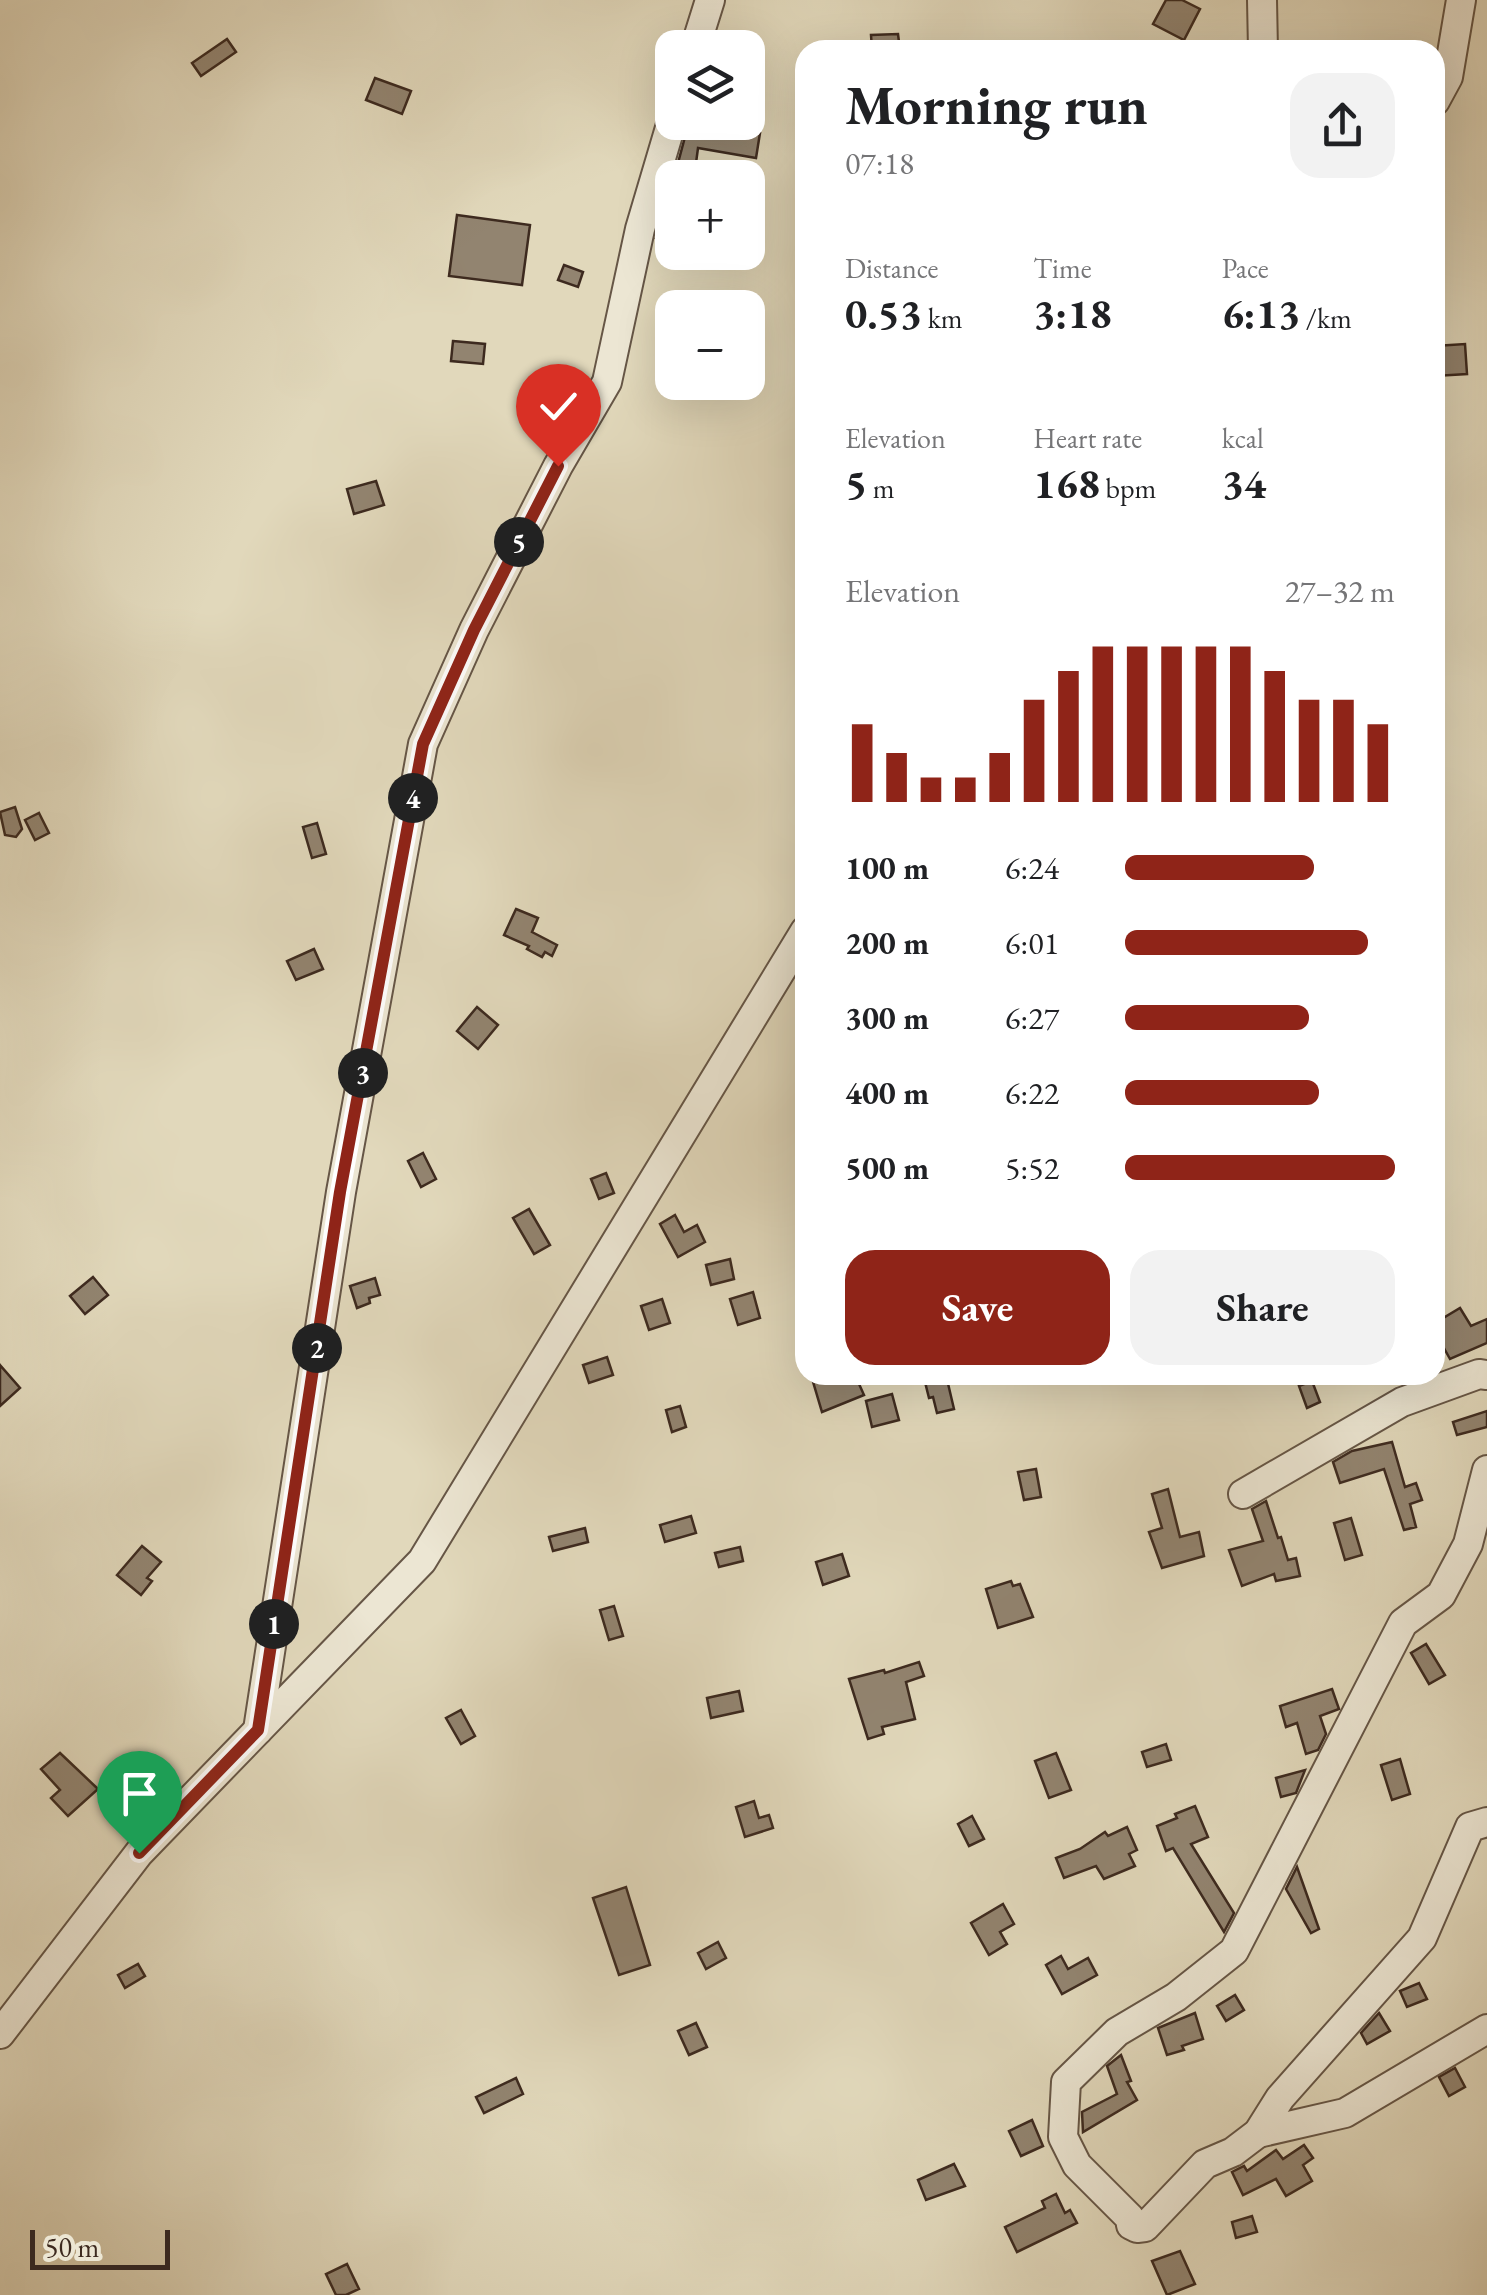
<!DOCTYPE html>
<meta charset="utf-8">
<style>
:root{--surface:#fff;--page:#f2f2f2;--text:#202124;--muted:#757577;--accent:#8f2418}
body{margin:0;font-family:"EB Garamond",serif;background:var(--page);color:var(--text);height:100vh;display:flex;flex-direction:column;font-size:38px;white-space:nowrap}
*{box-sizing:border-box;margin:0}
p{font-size:32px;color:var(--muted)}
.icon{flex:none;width:55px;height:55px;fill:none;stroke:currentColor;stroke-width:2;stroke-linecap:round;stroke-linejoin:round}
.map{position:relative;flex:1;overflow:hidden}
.sheet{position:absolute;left:795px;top:40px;width:650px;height:1345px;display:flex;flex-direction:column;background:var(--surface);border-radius:30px;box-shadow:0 10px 40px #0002}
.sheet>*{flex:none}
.fabs{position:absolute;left:655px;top:30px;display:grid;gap:20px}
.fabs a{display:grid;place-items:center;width:110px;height:110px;border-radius:20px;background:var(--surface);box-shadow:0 10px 40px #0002;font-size:50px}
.scale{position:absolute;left:30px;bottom:25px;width:140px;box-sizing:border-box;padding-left:10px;border:5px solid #3d2a1f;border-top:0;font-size:28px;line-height:35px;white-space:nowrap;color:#3d2a1f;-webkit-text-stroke:8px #ece6d3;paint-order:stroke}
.pin{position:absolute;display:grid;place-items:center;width:85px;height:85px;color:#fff;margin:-102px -42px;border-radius:50% 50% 50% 0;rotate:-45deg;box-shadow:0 0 10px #0007}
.pin .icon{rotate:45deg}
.km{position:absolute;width:50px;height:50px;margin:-25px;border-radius:50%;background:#222;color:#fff;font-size:28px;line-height:50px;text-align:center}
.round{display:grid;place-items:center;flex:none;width:105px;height:105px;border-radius:30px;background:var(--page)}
.headline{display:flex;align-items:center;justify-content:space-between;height:170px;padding:0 50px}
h1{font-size:55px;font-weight:700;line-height:75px}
.metrics{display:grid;grid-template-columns:repeat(3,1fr);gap:15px;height:170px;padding:10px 50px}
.metrics div{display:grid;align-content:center}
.metrics b{font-size:42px;font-weight:700}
.metrics small{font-size:28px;font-weight:400}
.metrics p{font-size:28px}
.chart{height:280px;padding:20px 50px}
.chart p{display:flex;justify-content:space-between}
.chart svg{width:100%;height:180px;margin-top:10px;stroke:var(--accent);stroke-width:6}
.action{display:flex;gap:20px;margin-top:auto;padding:20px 50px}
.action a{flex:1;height:115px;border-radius:30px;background:var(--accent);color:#fff;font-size:40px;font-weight:700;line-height:115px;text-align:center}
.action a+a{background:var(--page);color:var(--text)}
ul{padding:0 50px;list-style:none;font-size:32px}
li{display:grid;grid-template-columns:160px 120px 1fr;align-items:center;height:75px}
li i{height:25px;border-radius:12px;background:var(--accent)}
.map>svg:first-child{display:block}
</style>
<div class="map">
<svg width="1487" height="2295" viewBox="0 0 1487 2295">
<rect width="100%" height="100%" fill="#e1d8bb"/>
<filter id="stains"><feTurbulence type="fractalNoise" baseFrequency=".002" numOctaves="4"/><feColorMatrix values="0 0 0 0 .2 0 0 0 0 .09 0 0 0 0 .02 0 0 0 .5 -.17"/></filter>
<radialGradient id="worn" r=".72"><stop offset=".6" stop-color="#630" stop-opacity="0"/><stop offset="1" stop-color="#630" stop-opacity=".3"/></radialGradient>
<g fill="#928470" stroke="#3d2a1f" stroke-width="2.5">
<polygon points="1166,0 1182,0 1200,9 1184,40 1153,24"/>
<polygon points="898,34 900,50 872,50 871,35"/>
<polygon points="227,39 236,52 201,76 192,63"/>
<polygon points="375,78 411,91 402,114 366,100"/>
<polygon points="689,122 760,133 756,158 698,148 694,178 674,178"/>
<polygon points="672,181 672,240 656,238"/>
<polygon points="457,215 530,225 522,285 449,276"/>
<polygon points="564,265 583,272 578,287 558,280"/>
<polygon points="453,341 485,344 483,364 451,361"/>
<polygon points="1465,344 1467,374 1435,376 1435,346"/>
<polygon points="376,481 384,505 354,514 347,489"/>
<polygon points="15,807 22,829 16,837 5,835 0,812"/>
<polygon points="39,813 49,833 35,840 25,820"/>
<polygon points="317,823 326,854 312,858 303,827"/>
<polygon points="516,909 538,918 532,932 557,945 552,956 545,952 542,957 527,949 529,946 504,935"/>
<polygon points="314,949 323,969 296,980 287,961"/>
<polygon points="477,1007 498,1025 478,1049 457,1031"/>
<polygon points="423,1153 436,1179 421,1187 408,1161"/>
<polygon points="606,1173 614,1193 599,1199 591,1179"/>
<polygon points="529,1209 550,1245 534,1254 513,1218"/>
<polygon points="675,1215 684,1232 697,1225 705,1242 678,1257 660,1224"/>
<polygon points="730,1259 734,1279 711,1285 706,1265"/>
<polygon points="93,1277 108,1295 85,1314 70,1296"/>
<polygon points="375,1278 380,1295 369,1298 370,1303 357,1308 350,1286"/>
<polygon points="753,1292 760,1318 738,1325 730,1299"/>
<polygon points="662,1299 670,1323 649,1330 641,1306"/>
<polygon points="1460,1308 1471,1326 1487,1319 1487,1343 1450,1359 1435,1332 1435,1323"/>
<polygon points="607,1357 613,1375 589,1383 583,1365"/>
<polygon points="0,1365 20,1388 0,1406"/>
<polygon points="811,1375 855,1375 864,1395 822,1412"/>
<polygon points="946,1375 954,1409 937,1413 933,1397 929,1398 924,1378"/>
<polygon points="1312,1381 1320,1402 1307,1408 1299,1386"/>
<polygon points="892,1394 899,1420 872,1427 866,1401"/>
<polygon points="680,1406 686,1427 672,1432 666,1410"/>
<polygon points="1487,1411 1487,1427 1457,1435 1453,1422"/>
<polygon points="1392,1442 1405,1487 1416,1483 1422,1500 1410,1504 1416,1527 1404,1530 1384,1469 1340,1483 1333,1462 1352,1451"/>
<polygon points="1036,1469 1041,1497 1024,1500 1018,1472"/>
<polygon points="1168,1489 1180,1537 1199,1532 1204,1556 1162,1568 1149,1532 1162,1528 1152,1494"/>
<polygon points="1266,1501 1278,1538 1281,1537 1288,1560 1296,1558 1300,1576 1276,1581 1274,1574 1242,1586 1229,1550 1263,1541 1252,1509"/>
<polygon points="691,1516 696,1533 665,1542 660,1525"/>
<polygon points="1351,1518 1362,1555 1345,1560 1334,1523"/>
<polygon points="585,1528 588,1542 553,1551 549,1537"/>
<polygon points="142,1546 161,1562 147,1578 152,1581 141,1595 117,1575"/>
<polygon points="740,1547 743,1561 719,1567 715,1553"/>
<polygon points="842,1554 849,1576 823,1585 816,1562"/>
<polygon points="1011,1581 1013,1586 1020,1584 1033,1617 998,1628 986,1589"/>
<polygon points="614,1606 623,1636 609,1640 600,1610"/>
<polygon points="1426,1644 1445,1675 1429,1684 1411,1653"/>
<polygon points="919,1662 924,1676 906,1682 915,1719 882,1727 884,1734 868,1739 849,1679 884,1670 885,1673"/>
<polygon points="1332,1689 1339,1709 1320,1716 1326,1734 1318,1750 1306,1754 1297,1723 1286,1727 1280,1706"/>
<polygon points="739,1691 743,1711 711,1718 707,1698"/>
<polygon points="461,1710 475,1736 461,1744 446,1718"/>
<polygon points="1166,1744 1171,1760 1147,1767 1142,1752"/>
<polygon points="60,1753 98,1789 68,1816 51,1798 60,1790 41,1769"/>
<polygon points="1056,1753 1071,1790 1049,1798 1035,1761"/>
<polygon points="1400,1759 1410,1794 1392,1800 1381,1765"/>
<polygon points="1305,1770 1296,1793 1281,1797 1276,1778"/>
<polygon points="754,1801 759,1818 769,1815 773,1828 745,1837 736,1807"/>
<polygon points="1195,1806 1208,1837 1191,1844 1234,1913 1224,1932 1173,1848 1166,1851 1157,1826 1177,1818 1175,1814"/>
<polygon points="972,1816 984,1839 969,1846 958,1824"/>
<polygon points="1127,1827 1137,1850 1129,1854 1135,1866 1104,1879 1096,1866 1064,1878 1056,1858 1080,1849 1105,1832 1108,1836"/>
<polygon points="1297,1867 1319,1929 1311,1933 1286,1889"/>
<polygon points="626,1887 650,1965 619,1975 593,1898"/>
<polygon points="1003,1904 1014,1924 1000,1932 1007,1944 989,1955 971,1923"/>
<polygon points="718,1942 726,1958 706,1969 698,1953"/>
<polygon points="1061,1956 1068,1969 1088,1958 1097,1975 1062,1994 1046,1965"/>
<polygon points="138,1964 145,1976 125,1988 118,1975"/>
<polygon points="1419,1983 1427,1999 1407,2007 1400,1991"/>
<polygon points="1235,1995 1244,2010 1226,2021 1217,2006"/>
<polygon points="1195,2013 1203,2039 1182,2046 1184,2050 1167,2055 1158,2028"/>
<polygon points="1379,2013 1390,2031 1367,2044 1361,2033"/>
<polygon points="696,2023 707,2047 689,2055 678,2031"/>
<polygon points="1121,2055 1131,2081 1127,2082 1137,2100 1083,2132 1082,2112 1117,2094 1107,2066"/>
<polygon points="1455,2068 1465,2087 1449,2096 1439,2077"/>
<polygon points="516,2078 523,2094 484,2113 476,2097"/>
<polygon points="1032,2120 1043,2146 1021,2156 1009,2131"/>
<polygon points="1304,2145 1313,2158 1303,2165 1312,2181 1286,2196 1276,2179 1243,2195 1232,2172 1244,2166 1247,2171 1276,2150 1283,2159"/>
<polygon points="954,2164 965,2186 926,2200 918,2180"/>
<polygon points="1056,2194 1065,2213 1070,2210 1077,2223 1017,2252 1005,2227 1045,2208 1042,2201"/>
<polygon points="1252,2216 1257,2232 1236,2238 1232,2222"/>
<polygon points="1180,2251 1195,2284 1167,2295 1152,2261"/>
<polygon points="347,2264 359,2289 346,2295 336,2295 326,2274"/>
</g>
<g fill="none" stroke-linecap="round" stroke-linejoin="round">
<g stroke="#665646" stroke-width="32">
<g id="minor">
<polyline points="1262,0 1263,50"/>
<polyline points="695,48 710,0"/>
<polyline points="1435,101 1448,77 1461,0"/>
<polyline points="1487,1470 1468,1544 1441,1595 1403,1623 1234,1951 1176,1997 1117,2032 1066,2082 1063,2137 1077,2165 1130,2218 1131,2225 1137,2228 1145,2227 1205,2164 1233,2152 1258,2133 1280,2098 1422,1938 1470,1827 1487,1822"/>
<polyline points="1243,1494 1402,1402 1479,1374 1487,1375"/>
<polyline points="258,1730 341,1192 423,744 474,630 558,466 607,382 640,229 672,121"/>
<polyline points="0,2034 139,1853 422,1561 805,931"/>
<polyline points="1258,2133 1345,2113 1487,2029"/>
</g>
</g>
<use href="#minor" stroke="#ece6d3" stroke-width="28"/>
</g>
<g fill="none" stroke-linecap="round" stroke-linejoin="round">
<g stroke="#fff" stroke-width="20">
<polyline id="route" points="139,1853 258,1730 340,1192 423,744 474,630 558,466"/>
</g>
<use href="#route" stroke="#8f2418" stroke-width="12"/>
</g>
<rect width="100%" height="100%" filter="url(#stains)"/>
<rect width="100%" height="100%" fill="url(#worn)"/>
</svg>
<div class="fabs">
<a><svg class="icon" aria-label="layers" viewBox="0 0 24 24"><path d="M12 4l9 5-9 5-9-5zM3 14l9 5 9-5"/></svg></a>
<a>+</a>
<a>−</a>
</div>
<div class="scale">50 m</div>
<div class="pin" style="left:139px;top:1853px;background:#1e9e55"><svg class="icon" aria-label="arrive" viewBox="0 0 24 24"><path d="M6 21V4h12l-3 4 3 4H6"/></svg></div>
<div class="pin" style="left:558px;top:466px;background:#d93025"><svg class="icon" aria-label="check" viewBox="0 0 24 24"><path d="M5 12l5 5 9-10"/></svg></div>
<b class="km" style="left:274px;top:1624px">1</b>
<b class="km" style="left:317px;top:1348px">2</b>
<b class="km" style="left:363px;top:1073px">3</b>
<b class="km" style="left:413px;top:798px">4</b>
<b class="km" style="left:519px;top:542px">5</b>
<section class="sheet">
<div class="headline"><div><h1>Morning run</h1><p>07:18</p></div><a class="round"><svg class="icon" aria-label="share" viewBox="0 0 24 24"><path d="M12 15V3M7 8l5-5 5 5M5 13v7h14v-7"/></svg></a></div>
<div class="metrics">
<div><p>Distance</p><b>0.53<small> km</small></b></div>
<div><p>Time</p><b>3:18</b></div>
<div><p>Pace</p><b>6:13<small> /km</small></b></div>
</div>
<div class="metrics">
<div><p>Elevation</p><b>5<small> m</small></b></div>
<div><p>Heart rate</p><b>168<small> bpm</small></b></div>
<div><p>kcal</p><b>34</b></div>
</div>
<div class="chart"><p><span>Elevation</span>27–32 m</p>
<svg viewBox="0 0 160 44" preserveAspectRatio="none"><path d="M5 44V25M15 44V32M25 44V38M35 44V38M45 44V32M55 44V19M65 44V12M75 44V6M85 44V6M95 44V6M105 44V6M115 44V6M125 44V12M135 44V19M145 44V19M155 44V25"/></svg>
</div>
<ul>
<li><b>100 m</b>6:24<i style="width:70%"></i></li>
<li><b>200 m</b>6:01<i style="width:90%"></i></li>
<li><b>300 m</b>6:27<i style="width:68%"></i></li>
<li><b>400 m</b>6:22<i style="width:72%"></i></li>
<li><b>500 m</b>5:52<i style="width:100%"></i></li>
</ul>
<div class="action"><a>Save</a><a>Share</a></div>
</section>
</div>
